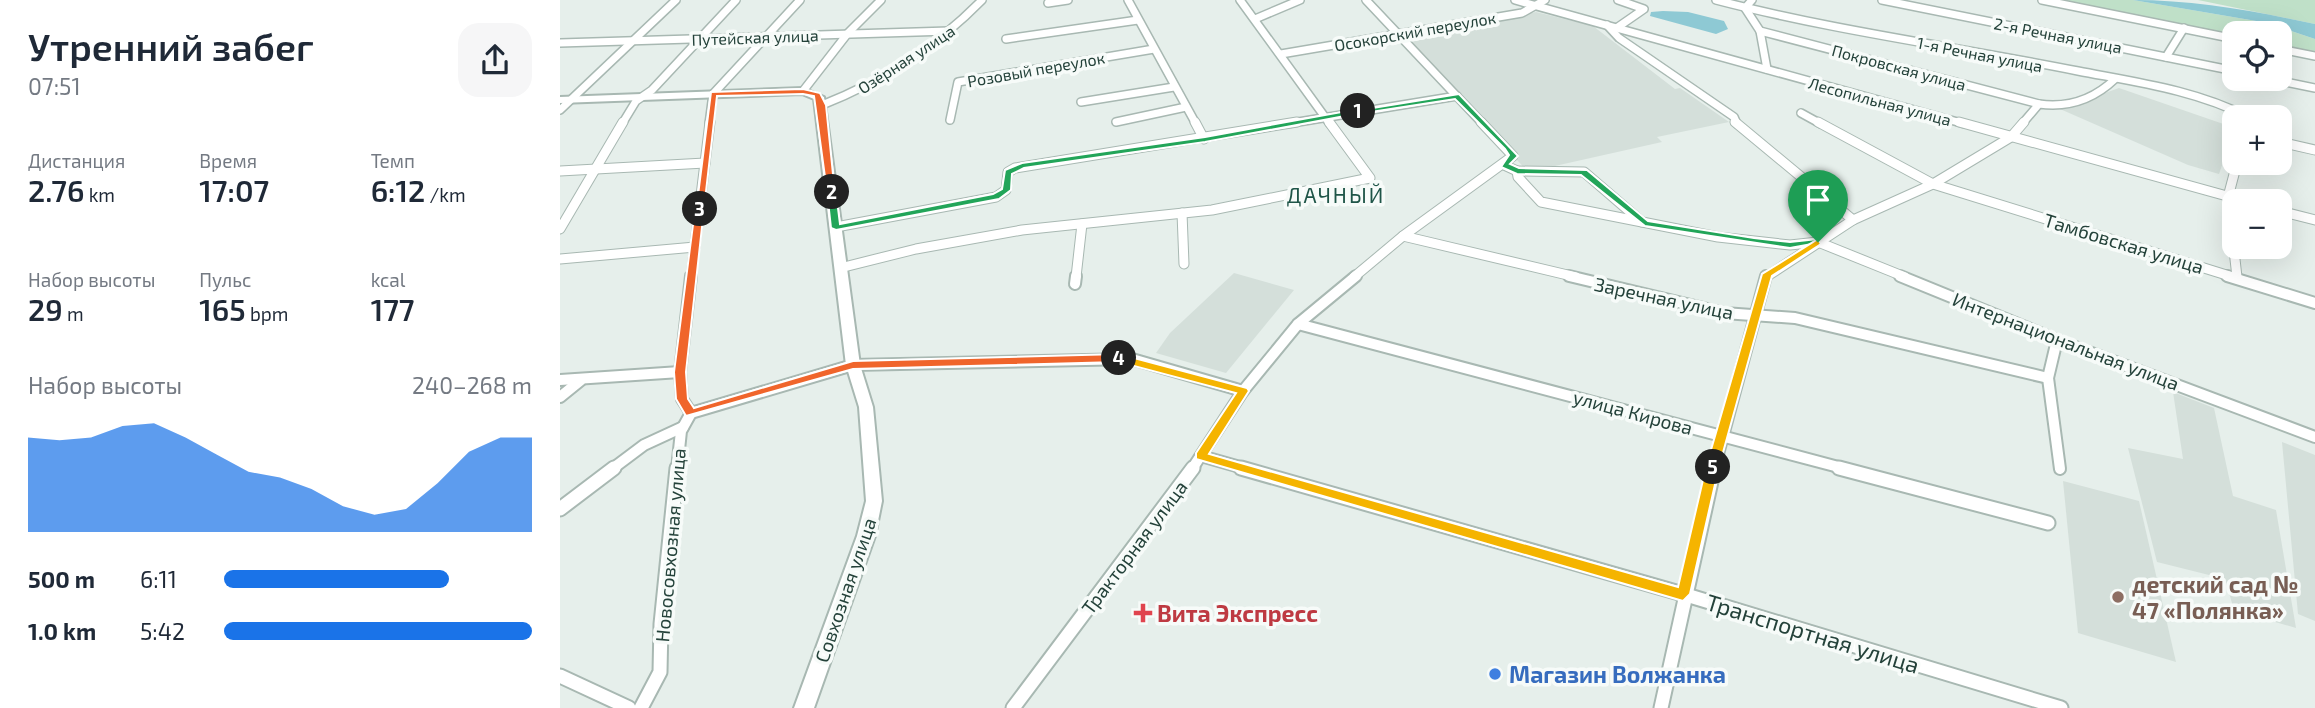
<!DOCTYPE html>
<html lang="ru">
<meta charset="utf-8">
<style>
:root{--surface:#fff;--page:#f6f6f7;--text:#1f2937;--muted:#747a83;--accent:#1a73e8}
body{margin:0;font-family:"Exo 2",sans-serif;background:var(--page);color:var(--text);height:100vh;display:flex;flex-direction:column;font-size:26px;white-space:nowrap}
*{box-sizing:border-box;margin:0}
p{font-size:23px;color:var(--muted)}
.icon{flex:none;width:38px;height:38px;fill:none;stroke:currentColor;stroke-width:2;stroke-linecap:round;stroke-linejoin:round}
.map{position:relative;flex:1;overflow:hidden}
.side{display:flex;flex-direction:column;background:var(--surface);width:560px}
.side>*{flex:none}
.controls{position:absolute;left:1662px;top:21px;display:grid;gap:14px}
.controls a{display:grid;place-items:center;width:70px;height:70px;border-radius:14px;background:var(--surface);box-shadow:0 7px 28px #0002;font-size:35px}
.pin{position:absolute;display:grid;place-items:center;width:60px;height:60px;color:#fff;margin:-72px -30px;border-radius:50% 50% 50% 0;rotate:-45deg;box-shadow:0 0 7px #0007}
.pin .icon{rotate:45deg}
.km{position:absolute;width:35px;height:35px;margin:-18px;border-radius:50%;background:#222;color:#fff;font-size:19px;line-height:35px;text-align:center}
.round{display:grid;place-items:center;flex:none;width:74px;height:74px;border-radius:21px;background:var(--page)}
.summary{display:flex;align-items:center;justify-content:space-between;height:119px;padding:0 28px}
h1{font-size:38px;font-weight:600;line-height:52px}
.figures{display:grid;grid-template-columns:repeat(3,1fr);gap:10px;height:119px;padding:7px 28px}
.figures div{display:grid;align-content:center}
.figures b{font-size:30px;font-weight:600}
.figures small{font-size:19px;font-weight:400}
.figures p{font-size:19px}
.chart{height:196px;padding:14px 28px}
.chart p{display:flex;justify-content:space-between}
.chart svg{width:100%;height:126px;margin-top:7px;fill:var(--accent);opacity:.7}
ul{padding:0 28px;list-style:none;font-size:23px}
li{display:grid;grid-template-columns:112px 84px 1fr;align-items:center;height:52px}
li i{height:18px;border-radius:9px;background:var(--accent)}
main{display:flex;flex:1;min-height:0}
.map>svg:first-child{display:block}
</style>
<main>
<section class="side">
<div class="summary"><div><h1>Утренний забег</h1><p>07:51</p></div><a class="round"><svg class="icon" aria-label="share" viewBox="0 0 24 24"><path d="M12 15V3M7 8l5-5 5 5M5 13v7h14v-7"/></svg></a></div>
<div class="figures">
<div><p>Дистанция</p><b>2.76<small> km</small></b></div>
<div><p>Время</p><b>17:07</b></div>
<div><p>Темп</p><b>6:12<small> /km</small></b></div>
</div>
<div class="figures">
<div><p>Набор высоты</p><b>29<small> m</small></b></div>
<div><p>Пульс</p><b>165<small> bpm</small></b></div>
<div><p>kcal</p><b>177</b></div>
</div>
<div class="chart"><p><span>Набор высоты</span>240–268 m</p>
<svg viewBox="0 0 160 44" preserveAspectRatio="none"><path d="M0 44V11L10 12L20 11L30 7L40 6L50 11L60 17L70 23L80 25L90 29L100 35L110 38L120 36L130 27L140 16L150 11L160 11V44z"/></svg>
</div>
<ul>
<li><b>500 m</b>6:11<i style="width:73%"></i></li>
<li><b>1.0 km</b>5:42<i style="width:100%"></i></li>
</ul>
</section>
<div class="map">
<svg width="1755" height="708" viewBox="0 0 1755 708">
<rect width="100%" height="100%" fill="#e6efeb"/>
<g fill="#d4dfda">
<polygon points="976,12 1033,26 1115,89 1120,88 1169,122 1097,137 1102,142 968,172 846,39"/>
<polygon points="1559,88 1675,128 1659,174 1628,165 1500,109"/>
<polygon points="674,273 734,290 666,373 596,353 610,333"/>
<polygon points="1613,392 1654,408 1673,496 1716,510 1736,628 1674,610 1665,579 1597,562 1568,448 1623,459"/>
<polygon points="1722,442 1755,455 1755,621 1738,614"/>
<polygon points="1503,481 1579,501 1616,662 1518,633"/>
</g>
<g fill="#bfe0c8">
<polygon points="1490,0 1573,0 1708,23 1755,39 1755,54 1720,47 1720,33 1675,33 1675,37"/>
<polygon points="1638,0 1755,0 1755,24"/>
</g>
<g fill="#8ec9d4">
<path d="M1573,0C1635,0 1694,11 1755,24V39L1708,23Z"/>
<polygon points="1103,11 1128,12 1164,21 1168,29 1156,34 1090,16 1091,12"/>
</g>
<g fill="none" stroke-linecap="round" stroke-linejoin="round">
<g stroke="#a8b8b2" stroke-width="10">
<g id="minor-far3">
<polyline points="568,0 636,124"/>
<polyline points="680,0 770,124"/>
<polyline points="806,0 923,124"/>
<polyline points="955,0 1405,124"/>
<polyline points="1058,0 1084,9 1058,27"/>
<path d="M1156,0C1275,31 1398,47 1518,71C1575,82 1636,90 1688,117"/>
<polyline points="1192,0 1185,8 1200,31 1207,69"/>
<polyline points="1322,0 1675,71"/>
<polyline points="1482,0 1675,39"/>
<polyline points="488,3 508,0"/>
<polyline points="695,19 740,0"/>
<polyline points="1047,25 1059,38 1174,117 1177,124"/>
<polyline points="1200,31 1479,104"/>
<polyline points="446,39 578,20"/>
<polyline points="0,43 389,31"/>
<polyline points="1720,49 1755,56"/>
<polyline points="721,54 962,13 985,0"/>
<polyline points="1606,57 1624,28"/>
<polyline points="1711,79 1755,88"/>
<polyline points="243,91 288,33 321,0"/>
<polyline points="521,102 614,87"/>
<path d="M262,105C323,81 376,47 422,0"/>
<polyline points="0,110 116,0"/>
<polyline points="1241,113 1261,124"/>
<polyline points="390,120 398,82 594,49"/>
<polyline points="556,122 626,107"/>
<polyline points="62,124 76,101 92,90 176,0"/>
<polyline points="149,124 153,94 240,0"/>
<polyline points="726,124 897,96"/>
<path d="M1462,124L1479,104C1508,108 1534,99 1555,79"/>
</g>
</g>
<g stroke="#a8b8b2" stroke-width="11">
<g id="minor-far2">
<polyline points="635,122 644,139"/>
<polyline points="1175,122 1293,220"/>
<polyline points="1258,122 1373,184 1673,277"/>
<polyline points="1399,122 1685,201"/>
<polyline points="1720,142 1755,150"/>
<polyline points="1677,163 1668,197 1677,277"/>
<polyline points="944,165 957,171 958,177 981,202 1158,237 1230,245 1258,242 1345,277"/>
<polyline points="0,171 145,163"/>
<polyline points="957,171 1024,172 1082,222"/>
<polyline points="1720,211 1755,220"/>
<polyline points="622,213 624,264"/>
<polyline points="276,227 436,197 446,190 448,172 455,168 737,122"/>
<polyline points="0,229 63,122"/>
<polyline points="843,236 1016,277"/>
<polyline points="0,259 135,247"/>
<polyline points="280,268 356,249 462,230 652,210 810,178 769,122"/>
<polyline points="131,277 150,122"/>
<polyline points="516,277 522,224"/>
<polyline points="794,277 843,236 953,156 921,122"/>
<polyline points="1206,277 1293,220 1373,184 1451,137 1464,122"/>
</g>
</g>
<g stroke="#a8b8b2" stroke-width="14">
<g id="minor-far1">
<polyline points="1009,276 1164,313 1235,318 1488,378"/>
<polyline points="1340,276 1497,340 1755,437"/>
<polyline points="1667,276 1755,303"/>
<polyline points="515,284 516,276"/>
<polyline points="738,324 1286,469"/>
<polyline points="1497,340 1488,378 1500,469"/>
<polyline points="0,380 120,372"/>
<polyline points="0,397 21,380"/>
<polyline points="131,413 293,365 572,359 683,391"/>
<polyline points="641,456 687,469"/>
<polyline points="52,469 84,445 123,427"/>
<polyline points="117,469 121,431 131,413 122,399 120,372 131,276"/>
<polyline points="632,469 683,391 738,324 796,276"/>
<polyline points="1154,469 1206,276"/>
</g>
</g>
<g stroke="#a8b8b2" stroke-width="17">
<g id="minor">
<polyline points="681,468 1123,594 1501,708"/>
<polyline points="1279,468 1488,523"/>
<polyline points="0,509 54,468"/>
<polyline points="0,676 69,708"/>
<polyline points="81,708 100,672 101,624 117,468"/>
<polyline points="453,708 633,468"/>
<polyline points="1101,708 1154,468"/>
</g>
</g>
<g stroke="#a8b8b2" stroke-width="4">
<polygon id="tertiary" points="243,88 264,97 300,365 313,407 322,501 315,536 254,708 234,708 297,536 306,501 299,407 286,365 254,99 242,94 0,103 0,97"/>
</g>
<use href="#minor-far3" stroke="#fff" stroke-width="7"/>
<use href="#minor-far2" stroke="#fff" stroke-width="9"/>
<use href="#minor-far1" stroke="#fff" stroke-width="10"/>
<use href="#minor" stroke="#fff" stroke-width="13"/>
<use href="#tertiary" fill="#fff" fill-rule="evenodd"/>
</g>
<polygon fill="#22a559" stroke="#fff" stroke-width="2" points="899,94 958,156 950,164 959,168 1027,170 1088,221 1194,238 1230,242 1258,239 1263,242 1230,248 1085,226 1021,175 957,174 941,167 949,155 945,149 895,99 798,114 794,111"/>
<polygon fill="#22a559" stroke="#fff" stroke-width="2" points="798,109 801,113 645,142 464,168 452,174 451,190 439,199 276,230 271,228 267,192 272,189 276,192 280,224 433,194 442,189 445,170 462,163 645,137"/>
<polygon fill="#f0652b" stroke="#fff" stroke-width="2" points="243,89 260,93 266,105 275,194 267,192 254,96 243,94 157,96 144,209 136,211 151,92"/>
<polygon fill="#f0652b" stroke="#fff" stroke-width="2" points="140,206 144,209 126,372 128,399 134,408 293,361 559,354 564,358 559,362 293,369 126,416 116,399 114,372 135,209"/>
<polygon fill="#f5b400" stroke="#fff" stroke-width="2" points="559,354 687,388 689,391 649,454 1118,587 1146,467 1153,463 1157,464 1159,467 1130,594 1123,601 636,459 636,453 676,393 555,361 553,358"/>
<polygon fill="#f5b400" stroke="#fff" stroke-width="2" points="1258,239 1261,244 1212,276 1159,467 1153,472 1148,471 1146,467 1202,274"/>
<circle fill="#8d6e63" stroke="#f7fbf9" stroke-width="2.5" cx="1558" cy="597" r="7"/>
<path fill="#e0444e" stroke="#f7fbf9" stroke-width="2.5" d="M579.5 602.5h7v7h7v7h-7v7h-7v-7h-7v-7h7z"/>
<circle fill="#3f7fe0" stroke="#f7fbf9" stroke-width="2.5" cx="935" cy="674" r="7"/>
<g text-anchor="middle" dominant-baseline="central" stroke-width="7" stroke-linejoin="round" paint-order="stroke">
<g font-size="16" fill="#24423a" stroke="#f7fbf9">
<text transform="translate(855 31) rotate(-10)">Осокорский переулок</text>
<text transform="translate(1498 35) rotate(11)">2-я Речная улица</text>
<text transform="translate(195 37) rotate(-2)">Путейская улица</text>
<text transform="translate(1420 54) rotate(11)">1-я Речная улица</text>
<text transform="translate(346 59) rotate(-33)">Озёрная улица</text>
<text transform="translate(1339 67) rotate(15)">Покровская улица</text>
<text transform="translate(476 69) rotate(-10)">Розовый переулок</text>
<text transform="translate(1320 101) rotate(15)">Лесопильная улица</text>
</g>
<g font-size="19" fill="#24423a" stroke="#f7fbf9">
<text transform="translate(1564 243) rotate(17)">Тамбовская улица</text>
<text transform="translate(1104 298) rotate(12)">Заречная улица</text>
<text transform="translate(1506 341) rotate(21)">Интернациональная улица</text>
<text transform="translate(1073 412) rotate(15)">улица Кирова</text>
<text transform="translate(110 545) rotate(-85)">Новосовхозная улица</text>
<text transform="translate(574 547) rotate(-53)">Тракторная улица</text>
<text transform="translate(285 590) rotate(-71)">Совхозная улица</text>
</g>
<g font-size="21" letter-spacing="2" fill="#1f5548" stroke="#f7fbf9">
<text x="776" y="194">ДАЧНЫЙ</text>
</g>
<g font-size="23" font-weight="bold" fill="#785e54" stroke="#f7fbf9" text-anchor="start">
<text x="1572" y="584">детский сад №<tspan x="1572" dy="26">47 «Полянка»</tspan></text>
</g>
<g font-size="23" font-weight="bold" fill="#be3a42" stroke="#f7fbf9" text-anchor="start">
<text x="597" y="613">Вита Экспресс</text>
</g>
<g font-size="23" fill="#24423a" stroke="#f7fbf9">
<text transform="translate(1253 633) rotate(17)">Транспортная улица</text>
</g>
<g font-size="23" font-weight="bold" fill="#366cbe" stroke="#f7fbf9" text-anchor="start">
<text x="949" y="674">Магазин Волжанка</text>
</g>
</g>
</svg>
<div class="controls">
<a><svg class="icon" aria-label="locate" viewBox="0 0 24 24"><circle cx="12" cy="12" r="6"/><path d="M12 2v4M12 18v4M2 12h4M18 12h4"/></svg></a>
<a>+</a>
<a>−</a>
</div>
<div class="pin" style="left:1258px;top:242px;background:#1e9e55"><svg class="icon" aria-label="arrive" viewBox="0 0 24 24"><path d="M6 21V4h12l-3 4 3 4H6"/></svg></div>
<b class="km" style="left:798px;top:111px">1</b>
<b class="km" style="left:272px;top:192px">2</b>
<b class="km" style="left:140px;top:209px">3</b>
<b class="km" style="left:559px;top:358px">4</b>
<b class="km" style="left:1153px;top:467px">5</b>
</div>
</main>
